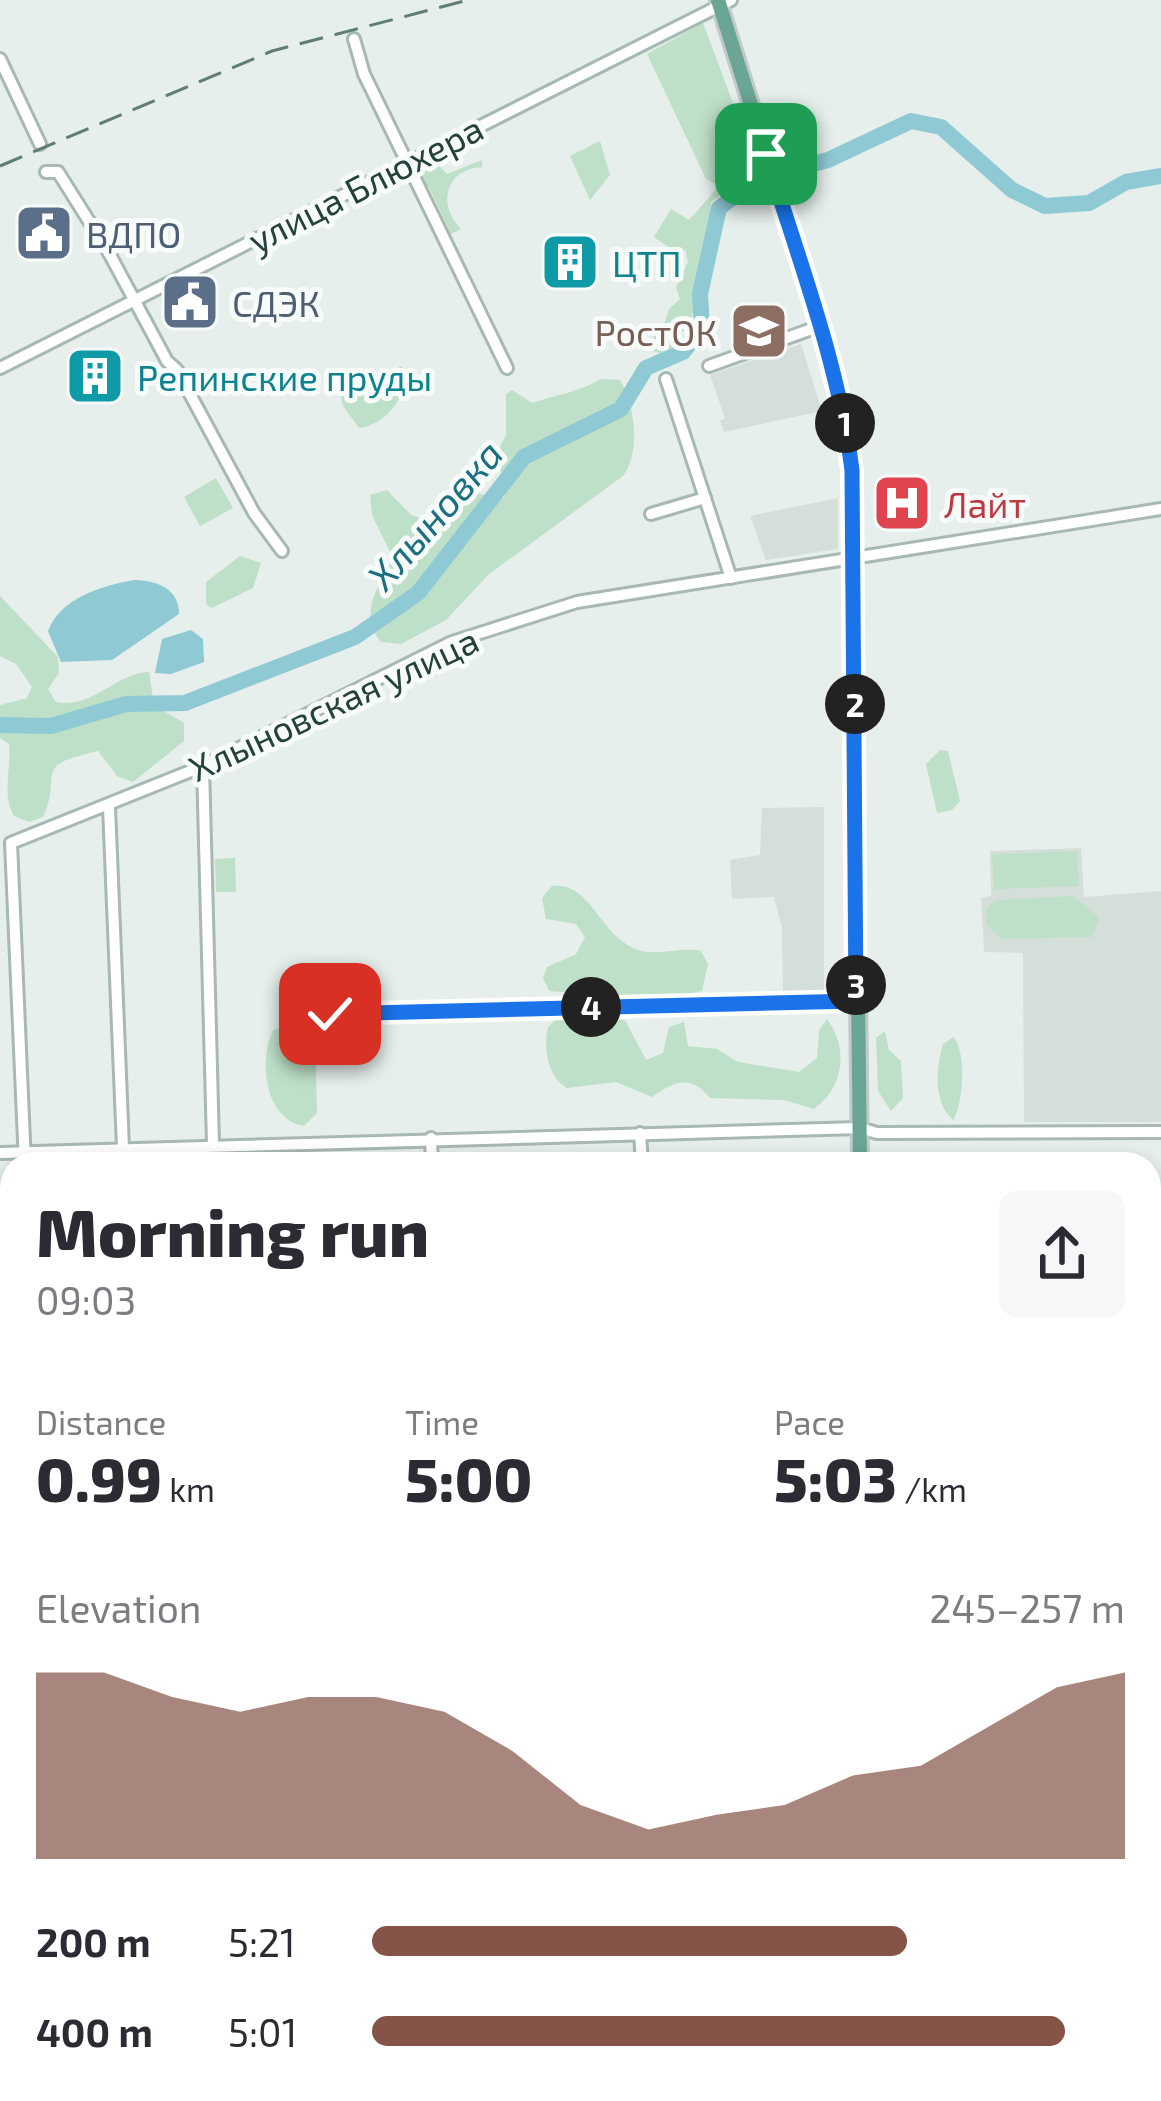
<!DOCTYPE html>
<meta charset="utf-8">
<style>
:root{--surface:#fff;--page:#f7f7f7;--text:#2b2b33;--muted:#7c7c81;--accent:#855347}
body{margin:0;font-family:"Exo 2",sans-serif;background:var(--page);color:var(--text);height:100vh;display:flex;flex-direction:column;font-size:45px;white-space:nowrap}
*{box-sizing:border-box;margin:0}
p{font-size:39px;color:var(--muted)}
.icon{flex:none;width:66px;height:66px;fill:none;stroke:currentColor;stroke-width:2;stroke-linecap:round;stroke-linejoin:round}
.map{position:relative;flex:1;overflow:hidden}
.sheet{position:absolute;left:0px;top:1152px;width:1161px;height:951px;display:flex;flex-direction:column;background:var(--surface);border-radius:36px 36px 0 0;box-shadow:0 6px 18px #0003}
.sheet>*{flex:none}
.pin{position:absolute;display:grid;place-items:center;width:102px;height:102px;color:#fff;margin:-51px;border-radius:24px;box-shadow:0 6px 18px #0006}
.km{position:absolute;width:60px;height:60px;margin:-30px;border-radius:50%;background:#222;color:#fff;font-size:33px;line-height:60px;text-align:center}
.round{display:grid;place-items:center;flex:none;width:126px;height:126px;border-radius:18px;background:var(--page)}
.summary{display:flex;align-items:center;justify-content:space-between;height:204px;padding:0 36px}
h1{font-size:66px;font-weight:800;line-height:90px}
.metrics{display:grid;grid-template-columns:repeat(3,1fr);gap:18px;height:204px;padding:12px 36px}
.metrics div{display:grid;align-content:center}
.metrics b{font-size:60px;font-weight:800}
.metrics small{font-size:33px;font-weight:400}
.metrics p{font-size:33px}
.chart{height:336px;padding:24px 36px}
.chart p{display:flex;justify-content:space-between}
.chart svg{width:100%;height:216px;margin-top:12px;fill:var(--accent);opacity:.7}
ul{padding:0 36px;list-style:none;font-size:39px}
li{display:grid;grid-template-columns:192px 144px 1fr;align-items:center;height:90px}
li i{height:30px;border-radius:15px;background:var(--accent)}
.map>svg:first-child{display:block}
</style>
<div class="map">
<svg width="1161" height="2101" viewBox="0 0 1161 2101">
<rect width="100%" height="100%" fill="#e6efeb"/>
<g fill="#d4dfda">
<polygon points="801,344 822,411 724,432 720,421 725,418 710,375"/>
<polygon points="838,498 838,549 766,560 750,516"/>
<polygon points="824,807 824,999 783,999 782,928 774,897 732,899 730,860 760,855 762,808"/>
<polygon points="1081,848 1084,897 1161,891 1161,1122 1024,1122 1023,953 984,952 981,898 991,896 990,851"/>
<polygon points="1161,1885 1161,2035 1149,2036 1149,1886"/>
</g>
<g fill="#bfe0c8">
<path d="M703,23L757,167L711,202C710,247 707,309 674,342L687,347L679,357L655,352L649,339L661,333L669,309L680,299L676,287L688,262L685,249L682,256L654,237L671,209L689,220L719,186L706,179L647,54Z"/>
<polygon points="600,141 610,175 590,200 570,156"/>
<path d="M430,157L447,174L482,160V167C445,169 437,205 461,229L451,234L429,187H422L415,172Z"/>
<path d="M401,366L407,376C403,401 384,425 359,428L343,406L338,381L355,373L377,382Z"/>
<path d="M601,379L620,380C635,405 641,452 623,476L488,575L446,620L401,644L381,642C357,613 379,586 393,558L372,515L370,495L387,490L411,515L441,524L467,492L504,498L508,484L494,459L506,435V394L512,390L532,403C558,394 576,393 601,379Z"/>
<polygon points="216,478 233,508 200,526 184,497"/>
<polygon points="240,556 261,563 253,588 212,608 206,604 206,582"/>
<path d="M0,596L58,657L59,673L48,689L56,702C94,709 115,673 149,672L154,705L184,723V741L133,782L117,776L98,751C29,767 64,771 43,817L29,822L14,816C1,794 12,769 9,744L0,738V705L27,698L32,687L16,664L0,656Z"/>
<polygon points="940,750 948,751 960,801 952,810 937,813 926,764"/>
<polygon points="1077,851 1079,886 994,889 992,854"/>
<polygon points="235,858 236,892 216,892 215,859"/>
<path d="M552,886C594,882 599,940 642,951C660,955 682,947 701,951L708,964L702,991L661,1000L549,991L543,978L547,967L576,954L585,937L576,924L546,919L542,898Z"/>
<polygon points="1073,896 1100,918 1092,937 1002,939 987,925 986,909 996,900"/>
<path d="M557,1018L625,1020L646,1060L663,1053L669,1027L684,1022L688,1046L717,1049L738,1062L799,1072L817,1058L819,1030L827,1019C849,1049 844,1087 814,1109L784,1100L710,1098C691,1074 674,1081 652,1097L616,1082L567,1088C547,1077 543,1047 548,1027Z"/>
<path d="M301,1024L315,1032L317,1113L304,1126C265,1120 258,1061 273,1030Z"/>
<polygon points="885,1031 889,1050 901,1061 903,1098 891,1111 878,1091 876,1038"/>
<path d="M954,1037C966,1053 964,1103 953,1120C933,1103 936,1068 943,1044Z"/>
</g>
<g fill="#8ec9d4">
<path d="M135,580C158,581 179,589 179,614L112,660L61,662L48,631C60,598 103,585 135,580Z"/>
<polygon points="191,630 203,639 204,662 171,674 155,673 162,639"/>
</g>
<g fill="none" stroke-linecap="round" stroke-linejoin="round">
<polyline stroke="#8ec9d4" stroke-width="16" points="0,725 51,726 126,704 185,703 355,637 418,593 524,457 621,409 646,368 683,352 702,328 700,294 719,208 757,179 828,160 911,121 941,127 1012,190 1045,206 1089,203 1126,182 1161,176"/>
<g stroke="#a8b8b2" stroke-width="16">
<g id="minor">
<polyline points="354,39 364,74 507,368"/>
<polyline points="0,59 40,144"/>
<polyline points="46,172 58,172 109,253 167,361 177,370 254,513 282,551"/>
<polyline points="709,366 820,326"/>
<polyline points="0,368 731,0"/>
<polyline points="666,379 731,578"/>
<polyline points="651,514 705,498"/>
<polyline points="203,766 213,1144"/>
<polyline points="109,807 123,1148"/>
<polyline points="330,1014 856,1001"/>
<polyline points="640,1133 642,1164"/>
<polyline points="431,1138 432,1164"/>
<polyline points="0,1153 860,1128 877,1133 1161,1132"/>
<polyline points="25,1164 11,843 203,766 452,642 577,602 1161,509"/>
<polyline points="1149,1875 1161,1874"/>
<polyline points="368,2091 368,2101"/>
</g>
</g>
<g stroke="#c2cac8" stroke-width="20">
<g id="major">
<polyline points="718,0 817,315 844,413 852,470 860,1164"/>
<polyline points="0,1589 12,1597"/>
<polyline points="878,2091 878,2101"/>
</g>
</g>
<use href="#minor" stroke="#fff" stroke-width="10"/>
<use href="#major" stroke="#6aa596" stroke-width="14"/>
<polyline stroke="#5f7d75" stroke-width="3" stroke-dasharray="24 12" stroke-linecap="butt" points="0,166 272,51 468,0"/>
</g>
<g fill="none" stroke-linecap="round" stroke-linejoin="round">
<g stroke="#fff" stroke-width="24">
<path id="route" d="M330,1014L856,1001L852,470C838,361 798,258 766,154"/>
</g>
<use href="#route" stroke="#1a73e8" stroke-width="15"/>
</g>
<defs>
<g id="civic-square" transform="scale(3)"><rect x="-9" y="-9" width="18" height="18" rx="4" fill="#5c6f8a" stroke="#f7fbf9"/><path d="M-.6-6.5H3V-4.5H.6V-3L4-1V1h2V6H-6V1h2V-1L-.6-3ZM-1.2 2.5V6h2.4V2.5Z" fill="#fff"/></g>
<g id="building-square" transform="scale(3)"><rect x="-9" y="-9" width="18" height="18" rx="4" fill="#0f9aa8" stroke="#f7fbf9"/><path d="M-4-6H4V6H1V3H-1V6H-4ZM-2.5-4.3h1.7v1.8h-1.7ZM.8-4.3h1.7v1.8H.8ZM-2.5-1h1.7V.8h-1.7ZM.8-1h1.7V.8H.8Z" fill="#fff"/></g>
<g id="school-square" transform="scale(3)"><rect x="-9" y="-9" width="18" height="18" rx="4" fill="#8d6e63" stroke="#f7fbf9"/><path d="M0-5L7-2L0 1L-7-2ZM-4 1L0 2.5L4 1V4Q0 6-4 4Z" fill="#fff"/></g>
<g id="hospital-square" transform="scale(3)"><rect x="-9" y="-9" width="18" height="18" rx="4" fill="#e0444e" stroke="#f7fbf9"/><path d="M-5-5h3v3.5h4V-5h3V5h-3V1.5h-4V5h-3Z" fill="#fff"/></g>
</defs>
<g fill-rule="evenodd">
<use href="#civic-square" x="44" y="233"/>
<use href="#building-square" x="570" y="262"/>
<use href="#civic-square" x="190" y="302"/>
<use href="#school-square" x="759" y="331"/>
<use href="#building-square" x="95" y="376"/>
<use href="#hospital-square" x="902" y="503"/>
</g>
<g text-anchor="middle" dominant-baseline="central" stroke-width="10" stroke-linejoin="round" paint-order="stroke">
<g font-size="36" fill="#24423a" stroke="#f7fbf9">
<text transform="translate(365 183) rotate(-27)">улица Блюхера</text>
<text transform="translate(333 703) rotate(-25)">Хлыновская улица</text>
</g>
<g font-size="36" fill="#4e5e75" stroke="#f7fbf9" text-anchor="start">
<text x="86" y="233">ВДПО</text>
<text x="232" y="302">СДЭК</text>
</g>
<g font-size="36" fill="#0d838f" stroke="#f7fbf9" text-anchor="start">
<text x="612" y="262">ЦТП</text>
<text x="137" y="376">Репинские пруды</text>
</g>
<g font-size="36" fill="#785e54" stroke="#f7fbf9" text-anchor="end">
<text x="717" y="331">РостОК</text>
</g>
<g font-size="36" fill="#be3a42" stroke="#f7fbf9" text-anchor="start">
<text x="944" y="503">Лайт</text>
</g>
<g font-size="39" font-style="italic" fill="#1c6f80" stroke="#f7fbf9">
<text transform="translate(434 514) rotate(-49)">Хлыновка</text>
</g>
</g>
</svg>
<div class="pin" style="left:766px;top:154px;background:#1e9e55"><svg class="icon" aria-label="arrive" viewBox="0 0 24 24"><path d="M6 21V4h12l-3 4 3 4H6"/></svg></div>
<div class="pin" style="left:330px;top:1014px;background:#d93025"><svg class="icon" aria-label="check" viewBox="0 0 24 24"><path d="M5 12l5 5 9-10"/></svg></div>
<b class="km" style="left:845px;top:423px">1</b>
<b class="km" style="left:855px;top:704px">2</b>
<b class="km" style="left:856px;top:985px">3</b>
<b class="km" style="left:591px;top:1007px">4</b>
<section class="sheet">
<div class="summary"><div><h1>Morning run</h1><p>09:03</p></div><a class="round"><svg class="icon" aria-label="share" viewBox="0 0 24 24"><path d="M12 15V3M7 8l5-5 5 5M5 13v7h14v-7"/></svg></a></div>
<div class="metrics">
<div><p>Distance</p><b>0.99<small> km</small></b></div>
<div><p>Time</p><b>5:00</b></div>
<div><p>Pace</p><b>5:03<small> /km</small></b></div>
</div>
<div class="chart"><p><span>Elevation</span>245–257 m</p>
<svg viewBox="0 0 160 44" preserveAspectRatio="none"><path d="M0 44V6L10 6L20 11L30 14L40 11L50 11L60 14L70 22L80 33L90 38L100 35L110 33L120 27L130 25L140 17L150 9L160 6V44z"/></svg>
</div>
<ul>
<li><b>200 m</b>5:21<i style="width:71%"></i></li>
<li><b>400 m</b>5:01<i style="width:92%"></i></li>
</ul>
</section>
</div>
